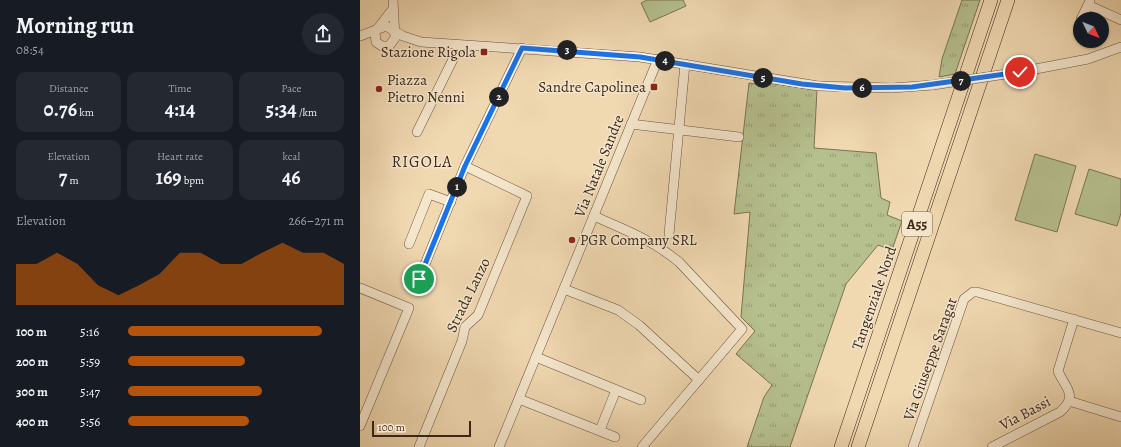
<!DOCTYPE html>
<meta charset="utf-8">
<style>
:root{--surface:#171b24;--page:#242831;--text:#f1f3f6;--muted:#9ea1a6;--accent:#b45309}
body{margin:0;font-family:Alegreya,serif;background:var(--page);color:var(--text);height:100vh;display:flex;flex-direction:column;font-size:15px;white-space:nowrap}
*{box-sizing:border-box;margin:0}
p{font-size:13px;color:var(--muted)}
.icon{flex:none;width:22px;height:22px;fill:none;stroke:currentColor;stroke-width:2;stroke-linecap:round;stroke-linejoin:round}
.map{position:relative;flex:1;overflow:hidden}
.drawer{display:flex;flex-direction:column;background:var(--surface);width:360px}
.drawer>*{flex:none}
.needle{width:26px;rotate:133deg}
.buttons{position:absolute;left:713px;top:12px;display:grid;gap:8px}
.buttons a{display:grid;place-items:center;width:36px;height:36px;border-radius:50%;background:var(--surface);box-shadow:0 1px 3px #0004;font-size:20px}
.scale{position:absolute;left:12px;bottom:10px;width:99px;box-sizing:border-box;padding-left:4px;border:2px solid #3c281b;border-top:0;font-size:11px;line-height:14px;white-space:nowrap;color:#3c281b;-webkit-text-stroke:3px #f5e6cc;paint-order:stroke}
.pin{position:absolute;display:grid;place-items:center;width:34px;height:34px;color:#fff;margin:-17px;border:2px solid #fff;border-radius:50%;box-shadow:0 1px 4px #0007}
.km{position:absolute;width:20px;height:20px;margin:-10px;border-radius:50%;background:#222;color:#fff;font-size:11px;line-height:20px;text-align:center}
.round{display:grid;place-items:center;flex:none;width:42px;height:42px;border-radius:21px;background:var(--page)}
.summary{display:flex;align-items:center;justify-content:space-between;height:68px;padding:0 16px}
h1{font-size:22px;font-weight:700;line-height:30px}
.stats{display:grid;grid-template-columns:repeat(3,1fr);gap:6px;height:68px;padding:4px 16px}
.stats div{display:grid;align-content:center;border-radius:10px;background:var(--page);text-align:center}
.stats b{font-size:20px;font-weight:700}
.stats small{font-size:11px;font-weight:400}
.stats p{font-size:11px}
.chart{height:112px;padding:8px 16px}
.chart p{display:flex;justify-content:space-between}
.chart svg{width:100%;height:72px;margin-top:4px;fill:var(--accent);opacity:.7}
ul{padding:0 16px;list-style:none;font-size:13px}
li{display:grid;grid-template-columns:64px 48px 1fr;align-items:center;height:30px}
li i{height:10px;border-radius:5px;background:var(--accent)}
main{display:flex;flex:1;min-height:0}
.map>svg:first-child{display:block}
</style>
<main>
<section class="drawer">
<div class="summary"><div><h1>Morning run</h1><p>08:54</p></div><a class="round"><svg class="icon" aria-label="share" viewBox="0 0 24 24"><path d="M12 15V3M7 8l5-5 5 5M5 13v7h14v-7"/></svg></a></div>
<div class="stats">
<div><p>Distance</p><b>0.76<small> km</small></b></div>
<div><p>Time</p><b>4:14</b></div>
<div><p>Pace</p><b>5:34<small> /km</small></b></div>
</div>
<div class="stats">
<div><p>Elevation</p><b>7<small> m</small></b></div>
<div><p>Heart rate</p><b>169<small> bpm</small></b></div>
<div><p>kcal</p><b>46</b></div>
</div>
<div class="chart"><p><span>Elevation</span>266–271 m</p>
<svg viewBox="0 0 160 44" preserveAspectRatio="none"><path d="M0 44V19L10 19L20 12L30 19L40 32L50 38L60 32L70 25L80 12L90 12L100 19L110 19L120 12L130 6L140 12L150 12L160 19V44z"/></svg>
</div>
<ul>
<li><b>100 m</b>5:16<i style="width:90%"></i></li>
<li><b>200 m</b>5:59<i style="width:54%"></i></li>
<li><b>300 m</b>5:47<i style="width:62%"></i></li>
<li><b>400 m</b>5:56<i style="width:56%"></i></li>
</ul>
</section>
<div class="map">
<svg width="761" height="447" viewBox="0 0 761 447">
<defs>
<pattern id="grass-tufts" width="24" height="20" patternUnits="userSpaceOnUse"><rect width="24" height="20" fill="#b6bf8e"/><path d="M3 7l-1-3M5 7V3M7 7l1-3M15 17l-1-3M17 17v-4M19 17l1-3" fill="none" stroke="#959b73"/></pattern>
</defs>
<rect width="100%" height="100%" fill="#f0d8b1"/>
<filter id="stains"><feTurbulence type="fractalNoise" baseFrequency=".005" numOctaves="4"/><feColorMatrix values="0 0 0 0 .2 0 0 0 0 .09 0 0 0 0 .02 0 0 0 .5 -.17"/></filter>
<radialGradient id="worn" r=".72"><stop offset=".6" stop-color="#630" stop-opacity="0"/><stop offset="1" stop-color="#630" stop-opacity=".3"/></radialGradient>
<g fill="url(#grass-tufts)" stroke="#797454">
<polygon points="602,0 620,0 595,74 579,77 582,59"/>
<polygon points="403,82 457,90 454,148 516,153 521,198 530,202 527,215 542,221 532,250 518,245 486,284 430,447 387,447 404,397 412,385 376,354 395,331 381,317 390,212 374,214 389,83 402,85"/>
</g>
<g fill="#b6bf8e" stroke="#797454">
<polygon points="287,0 323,0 326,6 290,22 281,3"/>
<polygon points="675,154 716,166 697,232 655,220"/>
<polygon points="729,169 761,179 761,213 757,226 715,214"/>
</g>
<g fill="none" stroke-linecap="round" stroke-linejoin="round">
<g stroke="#695440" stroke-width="10">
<g id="minor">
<polyline points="728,5 761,20"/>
<polyline points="32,10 15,32 16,42 22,46 29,46 35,38 33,0"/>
<polyline points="721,19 730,1"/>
<polyline points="0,36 26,26 43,36 61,42 280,57 458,86 532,88 573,85"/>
<polyline points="660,72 728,59 761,47"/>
<polyline points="271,124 379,137"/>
<polyline points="57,132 100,45"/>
<path d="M234,216C265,230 291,239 319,262L382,329L282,447"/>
<polyline points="309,234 325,64"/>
<polyline points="49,244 69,194 91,202"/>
<polyline points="59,279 105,166 162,48"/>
<polyline points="0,288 49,308 0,426"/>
<polyline points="204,289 258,310 279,325 339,380"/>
<polyline points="176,357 281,400"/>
<polyline points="159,399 255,437"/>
<polyline points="709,401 761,417"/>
<polyline points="240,430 256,390"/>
<polyline points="59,447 102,341 105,327 118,315 167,196 105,166"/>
<polyline points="139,447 298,59"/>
<polyline points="553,447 604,299 613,292 617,292 761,333"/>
<path d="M632,447L700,412C719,395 705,388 698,371L714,319"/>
</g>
</g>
<g stroke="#3c281b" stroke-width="14">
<g id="highway">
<polyline points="481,447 631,0"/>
<polyline points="498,447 648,0"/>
</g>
</g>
<use href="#minor" stroke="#f5e6cc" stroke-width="9"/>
<use href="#highway" stroke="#f0d8b1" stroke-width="13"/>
<g stroke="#695440" stroke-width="10" stroke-linecap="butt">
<polyline id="minor-bridge" points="573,85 660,72"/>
</g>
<use href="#minor-bridge" stroke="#f5e6cc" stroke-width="9"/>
</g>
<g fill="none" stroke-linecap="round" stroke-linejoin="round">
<g stroke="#fff" stroke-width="8">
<polyline id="route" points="59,279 105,166 162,48 280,57 442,84 485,88 552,87 660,72"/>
</g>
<use href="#route" stroke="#1a73e8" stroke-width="5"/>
</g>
<g fill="#8f2418" stroke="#f5e6cc" stroke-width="1.5">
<rect x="120" y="48" width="8" height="8" rx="2"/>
<rect x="290" y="83" width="8" height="8" rx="2"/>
<circle cx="19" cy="89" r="4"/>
<circle cx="212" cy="240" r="4"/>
</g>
<g text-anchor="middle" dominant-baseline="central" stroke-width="3" stroke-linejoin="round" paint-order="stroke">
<rect fill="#f5e6cc" stroke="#746150" stroke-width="1" x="542" y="212" width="30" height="24" rx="3"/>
<g font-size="14" font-weight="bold" fill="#3c281b">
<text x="557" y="224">A55</text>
</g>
<g font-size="15" fill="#3c281b" stroke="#f5e6cc" text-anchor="end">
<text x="116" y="52">Stazione Rigola</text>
<text x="27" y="80" text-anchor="start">Piazza<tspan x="27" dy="17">Pietro Nenni</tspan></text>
<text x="286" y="87">Sandre Capolinea</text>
<text x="220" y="240" text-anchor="start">PGR Company SRL</text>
</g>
<g font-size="15" fill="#3c281b" stroke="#f5e6cc">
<text transform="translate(239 166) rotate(-68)">Via Natale Sandre</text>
<text transform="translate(108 295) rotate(-64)">Strada Lanzo</text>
<text transform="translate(514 298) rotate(-71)">Tangenziale Nord</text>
<text transform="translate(570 359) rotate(-70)">Via Giuseppe Saragat</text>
<text transform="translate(665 413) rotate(-28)">Via Bassi</text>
</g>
<g font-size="16" letter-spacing="1" fill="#3c281b" stroke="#f5e6cc">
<text x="62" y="162">RIGOLA</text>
</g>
</g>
<rect width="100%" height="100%" filter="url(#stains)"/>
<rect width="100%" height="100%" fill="url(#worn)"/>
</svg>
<div class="buttons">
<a><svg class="needle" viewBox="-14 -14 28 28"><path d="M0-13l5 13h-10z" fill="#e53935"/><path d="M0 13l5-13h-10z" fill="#9ea1a6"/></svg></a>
</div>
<div class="scale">100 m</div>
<div class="pin" style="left:59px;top:279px;background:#1e9e55"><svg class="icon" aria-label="arrive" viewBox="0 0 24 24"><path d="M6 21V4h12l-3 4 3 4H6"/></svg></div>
<div class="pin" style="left:660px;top:72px;background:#d93025"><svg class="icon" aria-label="check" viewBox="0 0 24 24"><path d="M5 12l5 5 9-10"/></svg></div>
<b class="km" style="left:97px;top:187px">1</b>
<b class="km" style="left:139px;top:97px">2</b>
<b class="km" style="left:207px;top:50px">3</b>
<b class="km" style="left:305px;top:61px">4</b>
<b class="km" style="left:403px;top:78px">5</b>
<b class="km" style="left:502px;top:88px">6</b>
<b class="km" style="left:601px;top:81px">7</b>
</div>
</main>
